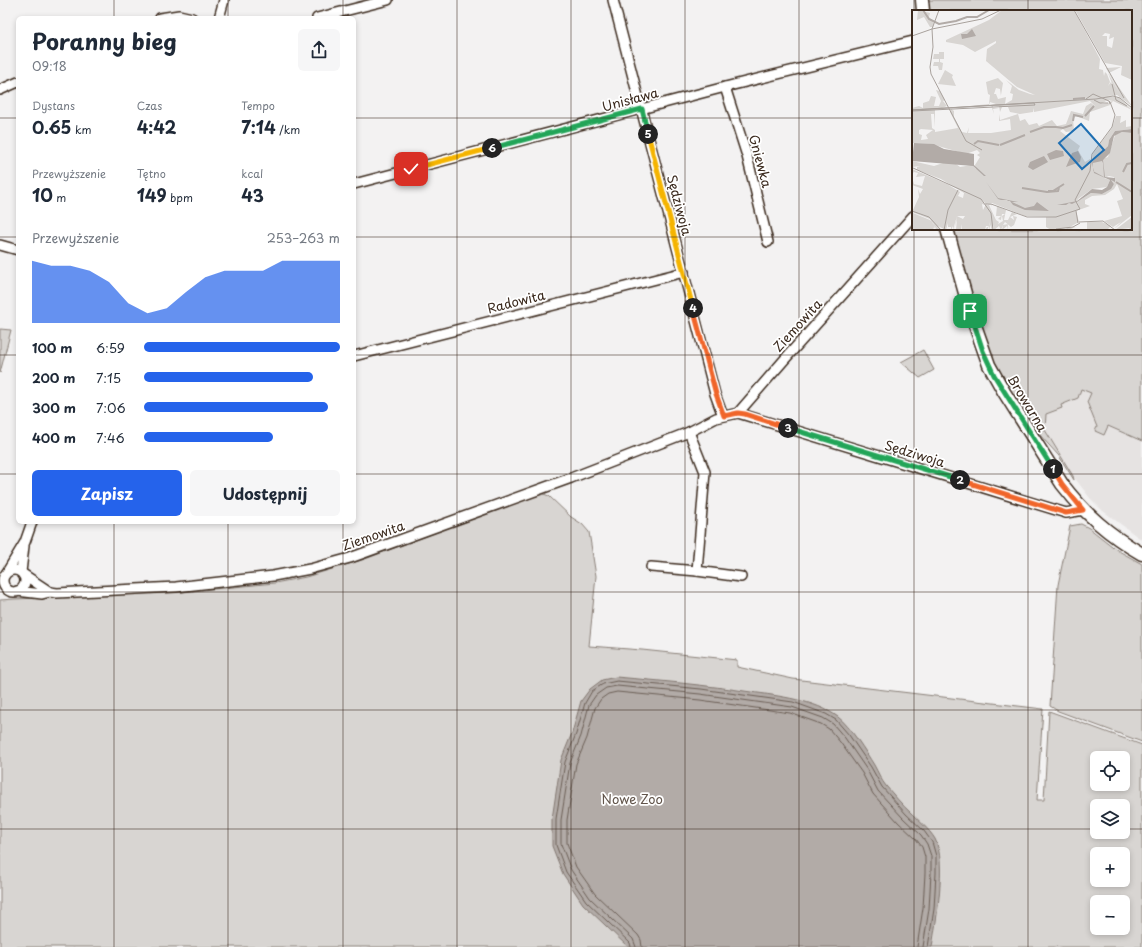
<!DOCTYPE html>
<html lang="pl">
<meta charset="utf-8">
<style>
:root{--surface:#fff;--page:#f6f6f7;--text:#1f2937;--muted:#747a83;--accent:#2563eb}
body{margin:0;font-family:"Playpen Sans",sans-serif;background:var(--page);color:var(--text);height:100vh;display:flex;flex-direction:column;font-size:15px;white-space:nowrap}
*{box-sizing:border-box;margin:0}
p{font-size:13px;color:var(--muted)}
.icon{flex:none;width:22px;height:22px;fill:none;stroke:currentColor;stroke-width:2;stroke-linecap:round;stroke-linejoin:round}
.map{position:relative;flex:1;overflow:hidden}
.sheet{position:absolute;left:16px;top:16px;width:340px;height:508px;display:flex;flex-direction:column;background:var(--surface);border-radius:6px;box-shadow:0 2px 6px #0003}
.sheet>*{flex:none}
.controls{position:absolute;left:1090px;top:751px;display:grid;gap:8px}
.controls a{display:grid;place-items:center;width:40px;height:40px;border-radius:6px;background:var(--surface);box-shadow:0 2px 6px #0003;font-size:20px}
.pin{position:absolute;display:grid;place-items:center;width:34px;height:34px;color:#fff;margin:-17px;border-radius:8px;box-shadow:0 2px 6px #0006}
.km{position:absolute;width:20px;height:20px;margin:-10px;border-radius:50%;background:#222;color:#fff;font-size:11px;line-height:20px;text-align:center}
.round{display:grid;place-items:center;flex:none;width:42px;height:42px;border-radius:6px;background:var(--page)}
.head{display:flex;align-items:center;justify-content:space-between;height:68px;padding:0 16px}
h1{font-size:22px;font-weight:700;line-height:30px}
.metrics{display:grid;grid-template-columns:repeat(3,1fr);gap:6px;height:68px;padding:4px 16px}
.metrics div{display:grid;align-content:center}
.metrics b{font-size:17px;font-weight:700}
.metrics small{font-size:11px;font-weight:400}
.metrics p{font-size:11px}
.chart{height:112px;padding:8px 16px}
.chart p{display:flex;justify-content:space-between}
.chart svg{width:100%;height:72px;margin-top:4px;fill:var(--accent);opacity:.7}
.button{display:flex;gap:8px;margin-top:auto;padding:8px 16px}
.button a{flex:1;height:46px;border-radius:6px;background:var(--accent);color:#fff;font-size:16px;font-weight:700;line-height:46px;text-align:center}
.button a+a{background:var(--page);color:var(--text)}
ul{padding:0 16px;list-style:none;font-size:13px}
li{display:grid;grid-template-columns:64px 48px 1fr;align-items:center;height:30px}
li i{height:10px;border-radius:5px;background:var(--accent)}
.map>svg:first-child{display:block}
</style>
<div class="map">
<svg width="1142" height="947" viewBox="0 0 1142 947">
<rect width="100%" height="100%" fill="#f3f2f2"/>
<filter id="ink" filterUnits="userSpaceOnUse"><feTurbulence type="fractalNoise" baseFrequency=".025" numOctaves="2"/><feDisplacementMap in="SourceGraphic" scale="8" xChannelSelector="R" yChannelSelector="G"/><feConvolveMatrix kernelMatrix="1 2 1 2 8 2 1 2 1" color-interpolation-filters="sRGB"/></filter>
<g filter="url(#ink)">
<polygon fill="#e6e3e2" points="1142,216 1142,540 1103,511 1090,498 1073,476 1038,418 1071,268 1085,259 1097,247 1131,229"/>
<g fill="#d8d5d2" stroke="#8a8078" fill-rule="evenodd">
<polygon points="927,0 1142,0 1142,441 1108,426 1104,435 1095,431 1097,427 1087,402 1091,393 1081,389 1078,398 1061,405 1062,408 1046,414 1045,430 1073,476 1074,480 1059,456 1038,433 1037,434 1000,374 986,341 952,229 1131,229 1131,11 928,11"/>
<polygon points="0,329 11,330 0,373"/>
<polygon points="923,350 934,370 920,378 901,362"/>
<path d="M541,493L549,496L571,517L582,524L589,532L596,576L589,646L642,650L737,660V667L793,679L1043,709L1037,800H1044L1049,711L1142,745V947H0V600L15,599L182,592L275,583L306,577L365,559ZM1097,758H1123V784H1097ZM1097,806H1123V832H1097ZM1097,854H1123V880H1097ZM1097,902H1123V928H1097Z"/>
<polygon points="1081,524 1089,528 1117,550 1142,564 1142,742 1058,711 1050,706 1058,585 1070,526"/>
</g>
<path fill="#b2aba7" stroke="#827770" d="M616,677C662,681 706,685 751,692C779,696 815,700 838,717C850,726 866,752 874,765C878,772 881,780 886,786C894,795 902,805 911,813C919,821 929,829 935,839C947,862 936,921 932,947H628L583,904L563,874L552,846V819L561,760L572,733L581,701L590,689L602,680Z"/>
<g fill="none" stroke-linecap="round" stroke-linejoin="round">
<g stroke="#6b5e55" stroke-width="1">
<polyline points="631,947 630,943 586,901 566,872 556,845 556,819 565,762 576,734 585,703 592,691 603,684 617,681 701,689 793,702 826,714 836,720 849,735 871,767 882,787 906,814 924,831 932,842 936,856 936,873 934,909 928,947"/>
<polyline points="636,947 633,939 590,898 571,870 561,844 561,820 570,763 581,736 589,705 596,695 606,688 617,686 700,694 792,707 823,718 833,724 845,738 867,770 878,791 903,818 921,835 927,844 931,856 931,873 929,909 923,947"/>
<polyline points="642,947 641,940 638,935 595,894 576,867 567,843 567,820 576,764 587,738 595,708 601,699 608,694 617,692 700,700 790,713 821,724 829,729 840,742 862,773 873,794 898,822 916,839 922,847 925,857 925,873 923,908 917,947"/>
</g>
<g stroke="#3b2a1e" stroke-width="12">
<g id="minor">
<polyline points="613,0 715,394 723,416"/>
<polyline points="160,18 179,15 192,18"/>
<polyline points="219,18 224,0"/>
<polyline points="317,18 388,0"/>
<polyline points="725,87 747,156 768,242"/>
<polyline points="0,90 18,82"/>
<polyline points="354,184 725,87 913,41"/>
<polyline points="0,245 18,250"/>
<polyline points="354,356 684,272"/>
<polyline points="738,413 1066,513 1083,510"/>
<polyline points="689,432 705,472 697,571 741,577"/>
<polyline points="651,567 697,571"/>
<circle cx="14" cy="581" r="11"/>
<polyline points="7,572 25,542 32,522"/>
<polyline points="21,572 24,546"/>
<polyline points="23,574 50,592 57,593 176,587 273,576 310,569 350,558 571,478 689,432 716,418 738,413 785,359 913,216"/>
<polyline points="17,591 42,594 50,592"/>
</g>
</g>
<g stroke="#3b2a1e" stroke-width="15">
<g id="tertiary">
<polyline points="922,0 923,11"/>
<path d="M947,229L970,311L989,365L1004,392L1062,484C1085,514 1109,535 1142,554"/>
</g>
</g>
<use href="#minor" stroke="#fff" stroke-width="9"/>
<use href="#tertiary" stroke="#fff" stroke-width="12"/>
</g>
</g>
<g fill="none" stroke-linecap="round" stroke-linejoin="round" filter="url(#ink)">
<g stroke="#fff" stroke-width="8">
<polyline id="split-1" points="970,311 983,351 994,375 1053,469"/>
</g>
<g stroke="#fff" stroke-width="8">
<polyline id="split-2" points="960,480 1066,513 1083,510 1062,484 1053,469"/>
</g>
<g stroke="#fff" stroke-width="8">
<polyline id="split-3" points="788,428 960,480"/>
</g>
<g stroke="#fff" stroke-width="8">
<polyline id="split-4" points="693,308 716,394 724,416 738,413 745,414 788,428"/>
</g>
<g stroke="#fff" stroke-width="8">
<polyline id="split-5" points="648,134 693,308"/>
</g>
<g stroke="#fff" stroke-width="8">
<polyline id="split-6" points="492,148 642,109 648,134"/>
</g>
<g stroke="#fff" stroke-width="8">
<polyline id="split-7" points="411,169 492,148"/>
</g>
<use href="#split-1" stroke="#22a559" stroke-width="5"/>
<use href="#split-2" stroke="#f0652b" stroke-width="5"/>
<use href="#split-3" stroke="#22a559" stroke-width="5"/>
<use href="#split-4" stroke="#f0652b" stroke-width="5"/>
<use href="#split-5" stroke="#f5b400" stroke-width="5"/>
<use href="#split-6" stroke="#22a559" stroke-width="5"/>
<use href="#split-7" stroke="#f5b400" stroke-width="5"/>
</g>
<path fill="none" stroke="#3b2a1e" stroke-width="1" stroke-opacity="0.55" d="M114,0V18M228,0V18M343,0V18M457,0V947M571,0V947M685,0V947M799,0V947M914,0V11M1028,0V11M0,118H18M354,118H913M1131,118H1142M914,229V947M1028,229V947M0,237H18M354,237H1142M0,355H18M354,355H1142M0,474H18M354,474H1142M114,522V947M228,522V947M343,522V947M0,592H1142M0,710H1142M0,829H1097M1123,829H1142"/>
<g text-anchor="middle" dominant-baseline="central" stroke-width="3.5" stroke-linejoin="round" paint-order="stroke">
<g font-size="13" fill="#3b2a1e" stroke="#fff">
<text transform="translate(630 99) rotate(-15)">Unisława</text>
<text transform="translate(761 161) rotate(75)">Gniewka</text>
<text transform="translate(680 205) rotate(75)">Sędziwoja</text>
<text transform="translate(516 301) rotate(-14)">Radowita</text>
<text transform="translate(797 325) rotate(-48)">Ziemowita</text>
<text transform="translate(1028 403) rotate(59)">Browarna</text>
<text transform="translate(915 453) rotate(17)">Sędziwoja</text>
<text transform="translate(373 535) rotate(-19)">Ziemowita</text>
</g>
<g font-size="13" fill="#62554b" stroke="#fff">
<text x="632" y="798">Nowe Zoo</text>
</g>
</g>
<g transform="translate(912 10)">
<rect width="220" height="220" fill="#f3f2f2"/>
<path d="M6,0L18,3L17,7L22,13L21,17H18L12,7L5,10ZM90,0H162L188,49L187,59L191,60L192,66L193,62L195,64L198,72L196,76L199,72L201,76L196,63L208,84L194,58L209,57L197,63L220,96L205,85L195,86L208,88L220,100L201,91L199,94L196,92L201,91L196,90L189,94L196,93H197L198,95L178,102L177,111L164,106L161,109L162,121L154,122L151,119L148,121L168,136L166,140L173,152L178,149L180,152L181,143L200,118L204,106H209L208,113L214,110V117L220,116V119L203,121L197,130L196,136L180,153L196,147L203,125L210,122L220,123V205L202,219L209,212L201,217L192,211L210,206L205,191L211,189L205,174L202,179L193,185L180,186L173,190V194L178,196L164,201L167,212L156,218L164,217L156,220L154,218L139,220L134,217V207H142L113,206L80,193L74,194L69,189L73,195L70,194L71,200L74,194L75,195L77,194H80L79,197L80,195H77L84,210L87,212L86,214L91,211L90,206L93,204H90L89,210L86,209L89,206H84L85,196L94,200L92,210H96L100,202L105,204L98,207L102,210L101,206L105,207L102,215L99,217L93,212L91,215L96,214L95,220V216L90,220L91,215L89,220L87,216L82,220L81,215L80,220L77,212L70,209L77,212L78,216V220L77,216L75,220L74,218L77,216H74L73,220H68L70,214L68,220H50V214L49,220H44L45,209L42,220L45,206L51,209L53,206H45L41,220V216L39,220V217H36V213L34,220L26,216L28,220H25L18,209L0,202L7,187L6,179L8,184L11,179L0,175V167L2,174L10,176L13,166L4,167L6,163L2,162L0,164V159L35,174L48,182L46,186L51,188L52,183L29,169L5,160V157L8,156L0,157V151L22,156L34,152L51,154H44L48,157L60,155L64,159L63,155L68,147L65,145L68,143L65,140L54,144L19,134L0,133V98L7,96L11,98V93L17,91L19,86L24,87L22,96H27L29,91L24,80L28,81L33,90L31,91L35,96L30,98L37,99L23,100V117L22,104H19L20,118L23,120V117V122L46,118L38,102L39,99L42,101V107L50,122L55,123L57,117L56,123H79L99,120L98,109L87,111V104L82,105L87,104L88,110L106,104L108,111L113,109L117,115L125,113L127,116L140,110L145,116L154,114L159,101L171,104L174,96L179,93L184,97L178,91L122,102L121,98V102L108,104L98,102L96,97H90L88,102L87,96L82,95L80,98H87L81,99H87H81L82,104L79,95L84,94L78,92L77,95H73L77,96L38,98L77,94L78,85L76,84L74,72L86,68L91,73L89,85V86H86H89L88,79L84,78L82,84H84L86,89L94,87L93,94L100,90L101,84L98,83L100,76L94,70L107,80L118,84L123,85L105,77L74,51L75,39L84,33V31L63,42L51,35L34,32V30L77,10ZM9,119L21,120L14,125L16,129L9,130L10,125L7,124V120ZM197,166L202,167L203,171L199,170L202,174L198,179L190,184L179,183L165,192L166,189L180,179L195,177L198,170L192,168ZM163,0H220V70L209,65L210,56L193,53ZM193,23L198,24L197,29L202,27L200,38L195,36V26H190ZM27,42H32V49H28V52L31,53L30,60H27L26,56H21L22,52H27V49H21L22,44H27ZM33,60L41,65L40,67L44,76L26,74ZM1,203L18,210L21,213L24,220L22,217L21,220H0ZM220,207V220H216L218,218L203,220ZM175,212H190L199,216L195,220H175Z" fill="#d8d5d2" fill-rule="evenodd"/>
<path d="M60,19L64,26L50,29L49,24H55ZM220,119V123L210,122L202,126L198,143L191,150L193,167L203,168V172L199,170L202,174L199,179L190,184L179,183L165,192H164L160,194L157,193L154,195H145L137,201L113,200L101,195L98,191H96L95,190H89L86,189L74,172V166H72L61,156L0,151L2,133L22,134L32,139L62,144V155L74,166V172L86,188L106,192H100L113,198L122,196L125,192L137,201L145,195L165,191L180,179L190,180L195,177L198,170L182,163L180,152L196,136L197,130L203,121ZM190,151L191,153L192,167L181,161V153ZM144,140L151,141L152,146L138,150L135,144ZM166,141L169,147L168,152L154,157L160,143ZM132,146L136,152L121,160L116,157L118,152Z" fill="#b2aba7" fill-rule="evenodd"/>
<path fill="none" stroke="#b2aba7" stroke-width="2" d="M11,0L17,9L27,14L44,11L55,7H65L77,0M161,89L173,88M173,106L182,96M161,111L162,105L171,107M144,117L151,118L160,115M118,122L132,117H144M62,134L66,131L87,135M88,135L113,125M211,162L215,154L220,153M204,172L220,182M110,178L135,182L146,181L147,178M136,181H141L152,174"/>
<path fill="none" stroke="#a9a29d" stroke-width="1" d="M162,0L212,88M20,19L21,37L18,57L19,64L54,131L70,140M20,19L27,0M0,26L20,19L70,9L89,0M200,74L204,90L215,96M174,89L181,84L197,91M182,90L188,93H196M0,100L184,89L201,86L208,88L220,98M0,100L122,93L123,95L0,101M1,158L69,189L79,203L81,220M73,194H79L115,207H144L168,199L163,190L178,161L180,144L200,117L203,105L198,92L197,91L198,94M0,201L17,207L29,220M164,201L166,213M167,212L191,211L203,220M144,219L161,217L168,213M32,220L36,200L46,180"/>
<path fill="#1f6fb2" fill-opacity="0.15" stroke="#1f6fb2" stroke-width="2" d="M169,114L192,140L170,159L147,133Z"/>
<rect width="220" height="220" fill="none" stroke="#3b2a1e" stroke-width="2"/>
</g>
</svg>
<div class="controls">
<a><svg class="icon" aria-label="locate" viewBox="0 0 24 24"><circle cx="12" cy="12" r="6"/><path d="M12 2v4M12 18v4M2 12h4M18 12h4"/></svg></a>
<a><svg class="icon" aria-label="layers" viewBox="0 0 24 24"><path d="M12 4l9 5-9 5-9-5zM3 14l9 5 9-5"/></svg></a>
<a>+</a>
<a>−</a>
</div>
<div class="pin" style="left:970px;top:311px;background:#1e9e55"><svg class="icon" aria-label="arrive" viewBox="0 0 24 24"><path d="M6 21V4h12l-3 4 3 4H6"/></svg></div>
<div class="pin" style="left:411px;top:169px;background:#d93025"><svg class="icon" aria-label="check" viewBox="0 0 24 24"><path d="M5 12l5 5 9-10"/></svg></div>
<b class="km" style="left:1053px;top:469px">1</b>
<b class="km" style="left:960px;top:480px">2</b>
<b class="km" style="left:788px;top:428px">3</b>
<b class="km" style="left:693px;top:308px">4</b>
<b class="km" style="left:648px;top:134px">5</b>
<b class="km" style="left:492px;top:148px">6</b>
<section class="sheet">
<div class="head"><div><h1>Poranny bieg</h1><p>09:18</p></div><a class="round"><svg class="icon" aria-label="share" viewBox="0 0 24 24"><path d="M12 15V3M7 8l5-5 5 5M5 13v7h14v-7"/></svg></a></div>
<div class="metrics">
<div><p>Dystans</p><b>0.65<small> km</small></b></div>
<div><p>Czas</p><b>4:42</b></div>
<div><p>Tempo</p><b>7:14<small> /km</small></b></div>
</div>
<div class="metrics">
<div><p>Przewyższenie</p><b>10<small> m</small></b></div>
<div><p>Tętno</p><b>149<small> bpm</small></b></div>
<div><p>kcal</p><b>43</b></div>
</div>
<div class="chart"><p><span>Przewyższenie</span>253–263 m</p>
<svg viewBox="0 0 160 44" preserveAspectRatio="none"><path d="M0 44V6L10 9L20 9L30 12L40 19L50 32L60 38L70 35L80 25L90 16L100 12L110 12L120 12L130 6L140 6L150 6L160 6V44z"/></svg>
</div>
<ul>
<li><b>100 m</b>6:59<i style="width:100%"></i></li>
<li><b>200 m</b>7:15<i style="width:86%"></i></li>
<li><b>300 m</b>7:06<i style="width:94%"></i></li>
<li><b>400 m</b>7:46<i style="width:66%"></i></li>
</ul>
<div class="button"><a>Zapisz</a><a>Udostępnij</a></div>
</section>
</div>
